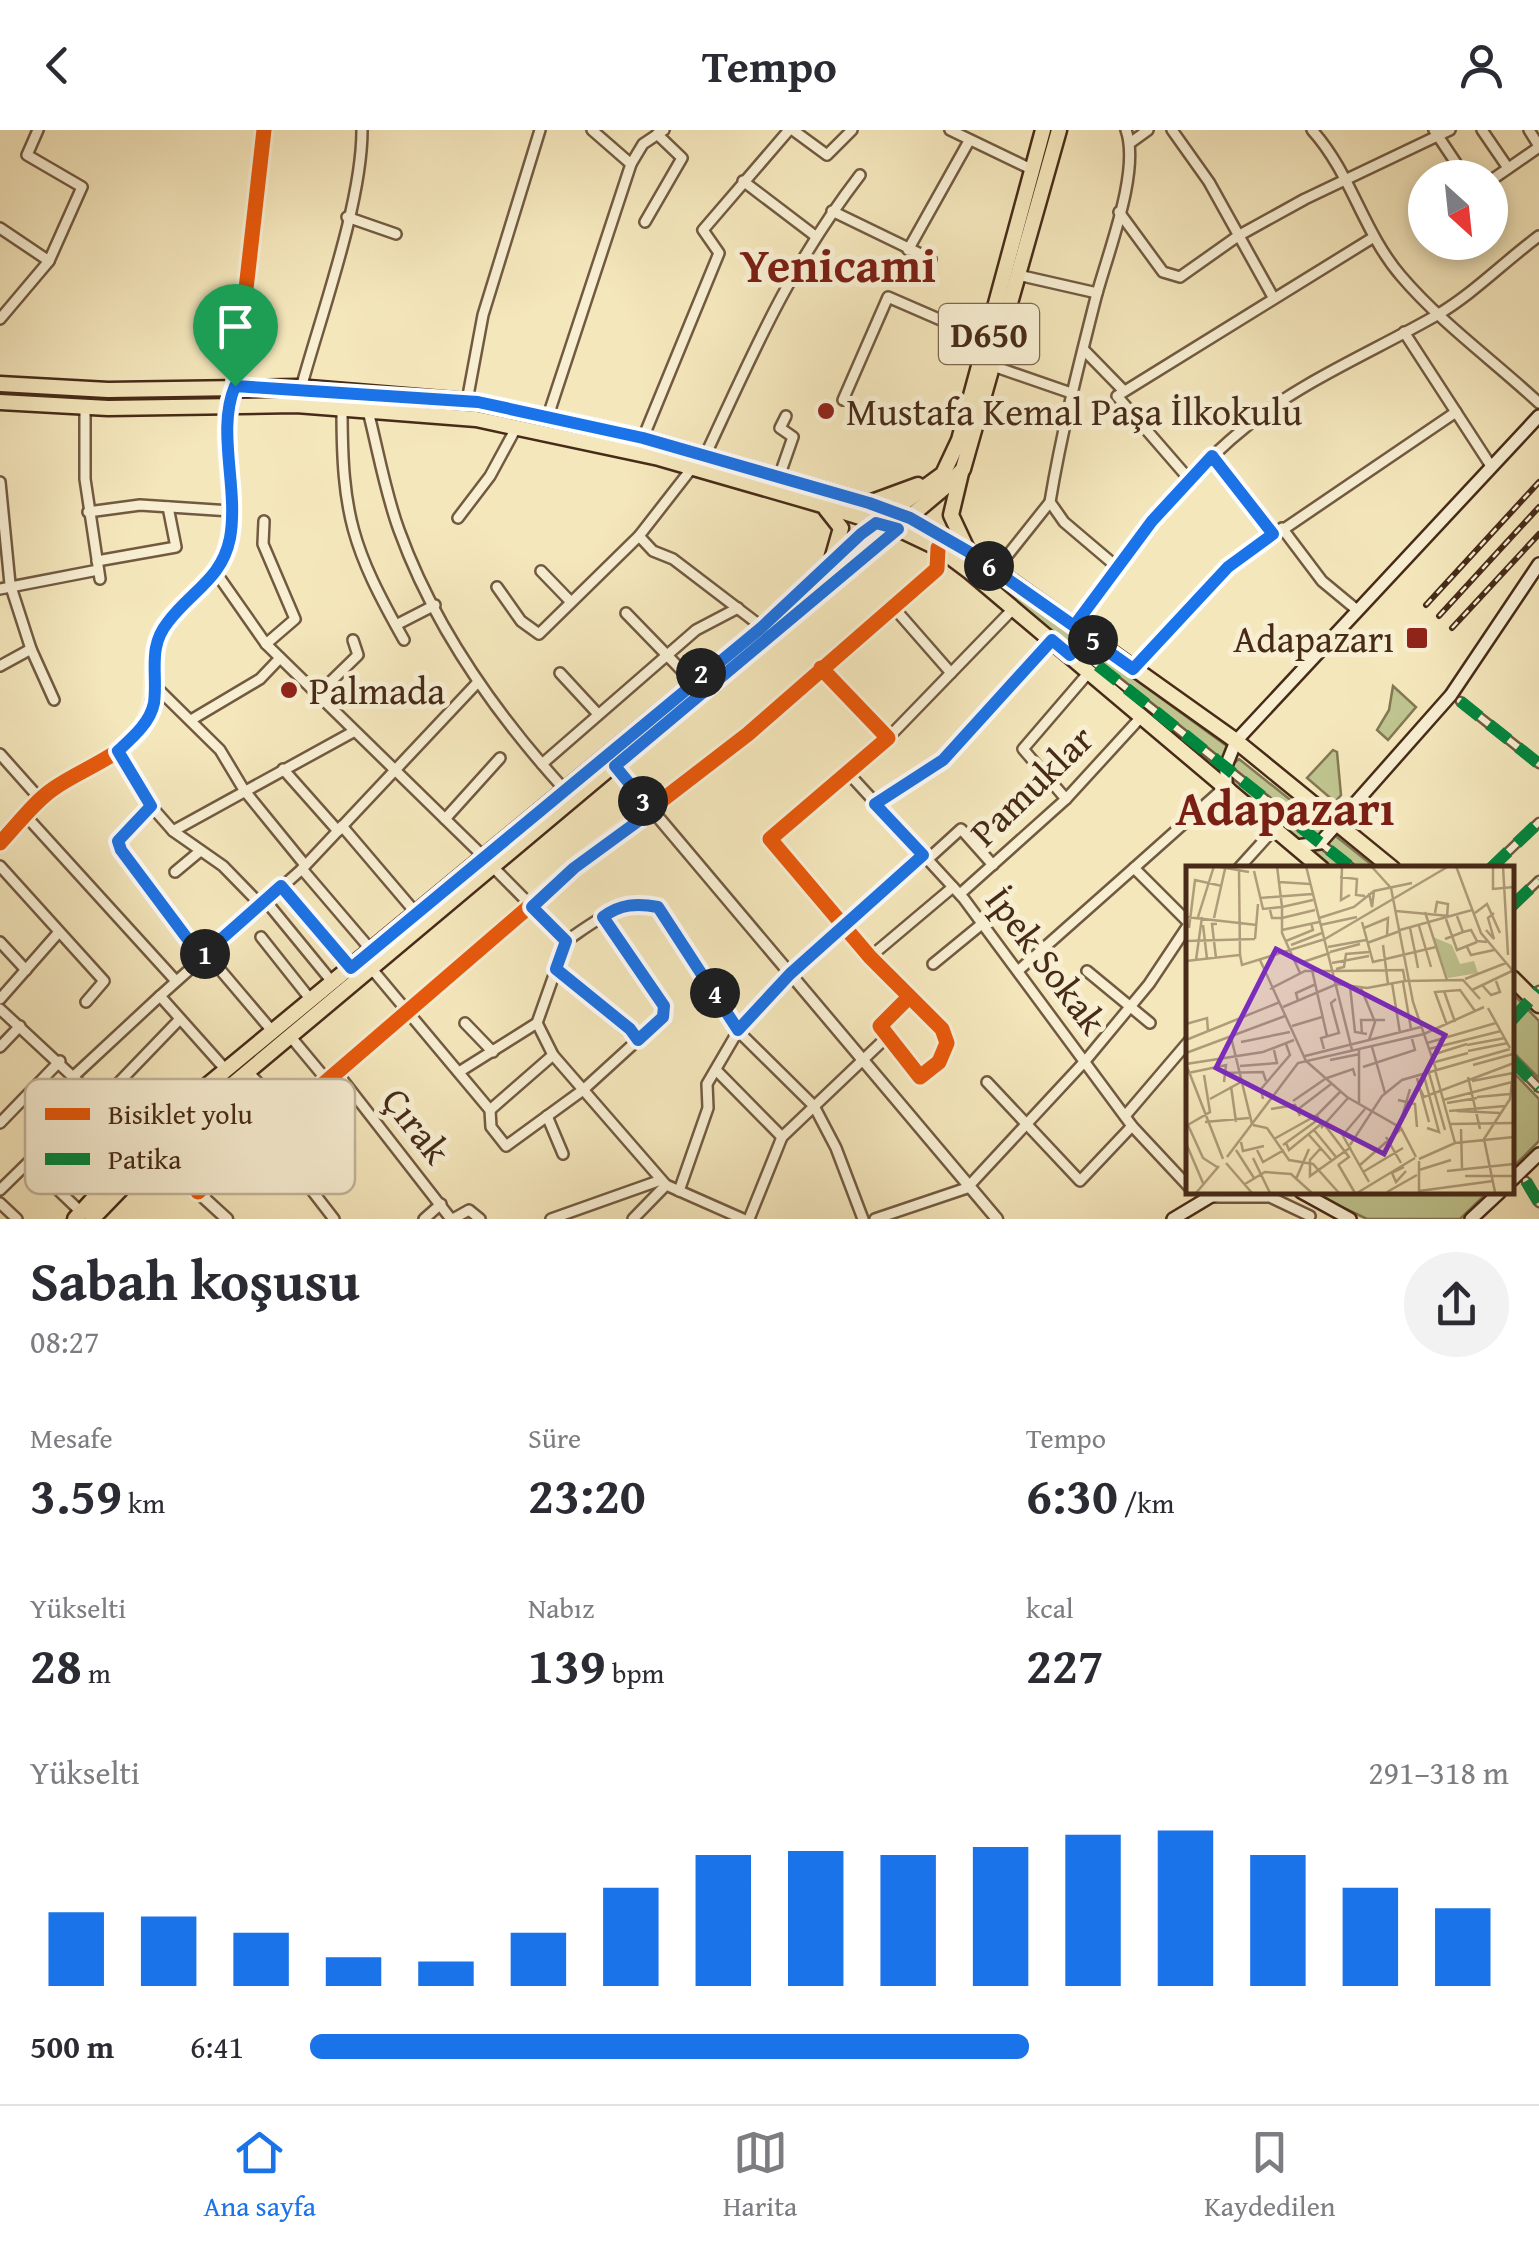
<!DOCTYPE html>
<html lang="tr">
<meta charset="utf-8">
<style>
:root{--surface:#fff;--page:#f2f2f3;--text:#2b2b33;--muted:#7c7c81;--line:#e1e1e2;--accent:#1a73e8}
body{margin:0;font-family:"Gentium Book Plus",serif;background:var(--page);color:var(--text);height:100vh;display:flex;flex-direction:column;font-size:38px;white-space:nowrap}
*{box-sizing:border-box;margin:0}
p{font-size:32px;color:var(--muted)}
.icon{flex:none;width:55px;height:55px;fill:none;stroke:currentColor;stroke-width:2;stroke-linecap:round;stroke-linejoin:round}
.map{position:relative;height:1089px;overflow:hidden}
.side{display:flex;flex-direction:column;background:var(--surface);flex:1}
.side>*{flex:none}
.needle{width:65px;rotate:153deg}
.buttons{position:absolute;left:1408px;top:30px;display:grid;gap:20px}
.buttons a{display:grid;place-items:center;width:100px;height:100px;border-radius:50%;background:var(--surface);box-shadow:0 5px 15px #0003;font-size:50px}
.pin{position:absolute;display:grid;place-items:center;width:85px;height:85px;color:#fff;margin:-102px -42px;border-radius:50% 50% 50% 0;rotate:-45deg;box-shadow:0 0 10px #0007}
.pin .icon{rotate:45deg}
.km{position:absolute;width:50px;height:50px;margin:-25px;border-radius:50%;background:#222;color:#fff;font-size:28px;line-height:50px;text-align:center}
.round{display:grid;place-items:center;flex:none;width:105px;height:105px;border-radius:52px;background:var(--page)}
.summary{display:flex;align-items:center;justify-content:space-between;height:170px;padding:0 30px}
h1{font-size:55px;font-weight:800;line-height:75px}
.stats{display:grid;grid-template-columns:repeat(3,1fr);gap:15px;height:170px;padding:10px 30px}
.stats div{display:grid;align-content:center}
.stats b{font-size:50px;font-weight:800}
.stats small{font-size:28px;font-weight:400}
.stats p{font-size:28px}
.chart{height:280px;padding:20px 30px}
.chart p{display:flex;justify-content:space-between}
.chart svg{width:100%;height:180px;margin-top:10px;stroke:var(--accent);stroke-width:6}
ul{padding:0 30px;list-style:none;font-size:32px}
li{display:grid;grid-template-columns:160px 120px 1fr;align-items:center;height:75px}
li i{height:25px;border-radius:12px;background:var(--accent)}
header{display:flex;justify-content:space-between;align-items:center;height:130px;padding:0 30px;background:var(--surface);font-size:45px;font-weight:800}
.tab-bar{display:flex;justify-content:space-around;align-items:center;height:140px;border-top:2px solid var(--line);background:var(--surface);font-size:28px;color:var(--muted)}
.tab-bar a{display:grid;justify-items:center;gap:5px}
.tab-bar .current{color:var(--accent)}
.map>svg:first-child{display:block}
</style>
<header><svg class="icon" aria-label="back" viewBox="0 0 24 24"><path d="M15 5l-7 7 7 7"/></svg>Tempo<svg class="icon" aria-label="person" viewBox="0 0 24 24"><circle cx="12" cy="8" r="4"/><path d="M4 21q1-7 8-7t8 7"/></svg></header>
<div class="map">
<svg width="1539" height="1089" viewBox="0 0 1539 1089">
<rect width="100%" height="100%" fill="#f5e7bc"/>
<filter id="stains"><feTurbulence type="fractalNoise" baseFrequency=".002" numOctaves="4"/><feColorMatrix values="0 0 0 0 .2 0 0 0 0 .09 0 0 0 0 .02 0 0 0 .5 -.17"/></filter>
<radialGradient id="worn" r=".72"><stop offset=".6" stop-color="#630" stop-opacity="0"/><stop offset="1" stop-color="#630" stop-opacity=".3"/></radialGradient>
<g fill="#bfc48f" stroke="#837854" stroke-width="2.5">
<polygon points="1005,455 1231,619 1216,639 1002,460"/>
<polygon points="1393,556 1416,577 1388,610 1377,600 1389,580"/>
<polygon points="1333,620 1337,622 1341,665 1335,672 1307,648"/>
<polygon points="1239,629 1377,739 1328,739 1234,655 1232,635"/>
<polygon points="1512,863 1539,891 1539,948 1512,921"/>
<polygon points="1512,941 1539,969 1539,1011 1512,1038"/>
<polygon points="1310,1062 1488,1062 1460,1089 1367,1089"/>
</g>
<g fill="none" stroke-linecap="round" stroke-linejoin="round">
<g stroke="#725a41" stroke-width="11">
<g id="pedestrian">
<polyline points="1071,524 1076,518 1353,739"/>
<polyline points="1460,571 1539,634"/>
<polyline points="1490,739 1539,692"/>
<polyline points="1512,776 1539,750"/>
<polyline points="1512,890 1539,860"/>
<polyline points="1512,930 1539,958"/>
<polyline points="1526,1051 1539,1073"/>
</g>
</g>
<g stroke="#725a41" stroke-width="14">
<g id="minor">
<polyline points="793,0 827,25 852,0"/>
<polyline points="950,0 1033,40"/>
<polyline points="1172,0 1209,52 1273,167"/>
<path d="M1312,0C1351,43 1363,102 1401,146C1441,193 1494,231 1539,273"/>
<polyline points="1434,0 1466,48"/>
<polyline points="1482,0 1508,38"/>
<polyline points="1529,0 1539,16"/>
<polyline points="1130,13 1148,0"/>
<polyline points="631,34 643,14 664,0"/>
<polyline points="743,51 814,105"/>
<polyline points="1490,51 1539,17"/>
<polyline points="832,81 931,129"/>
<polyline points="1119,82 1163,142 1180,147 1238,106 1305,69 1450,0"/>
<polyline points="347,87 396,104"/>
<polyline points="645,92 682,28 657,4"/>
<polyline points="0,98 49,131"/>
<polyline points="908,120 969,11"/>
<polyline points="1018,145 1097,163"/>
<polyline points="0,189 49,131 82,57 27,25 38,0"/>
<polyline points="1404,202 1491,336"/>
<polyline points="1084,220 1123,260"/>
<polyline points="993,236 1074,264"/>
<path d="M301,258C321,185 362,73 362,0"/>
<polyline points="843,270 888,167 987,210"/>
<polyline points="467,271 483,185 540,0"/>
<polyline points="85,277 85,349 100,449"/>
<path d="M342,279C342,385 352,418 404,510"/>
<path d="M368,281C378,320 385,362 399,400C434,497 496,584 564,659"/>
<polyline points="548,286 631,34 592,0"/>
<polyline points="643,308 719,123 703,100 789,0"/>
<path d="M705,326C754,221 788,139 860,45"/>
<polyline points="1212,326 1273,404"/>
<polyline points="779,347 793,307 780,298 786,286"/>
<polyline points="1189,349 1117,266 1374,107"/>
<polyline points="0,352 10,454 31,519 54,570"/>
<polyline points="88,382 140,375 231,381"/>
<polyline points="458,388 490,346 516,298"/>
<polyline points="264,391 263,414 295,489 266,514"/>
<polyline points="1282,398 1322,451 1357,480"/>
<polyline points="639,406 653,421 673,429 762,497"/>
<polyline points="97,431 176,417 168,377"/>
<path d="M1117,437L1064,392L1050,372C1061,305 1078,238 1095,171C1106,127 1141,42 1126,0"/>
<polyline points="541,441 571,472"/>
<polyline points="995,441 1050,372"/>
<polyline points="217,444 266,514 484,727"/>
<polyline points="497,457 521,491 539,504 639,406 692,338"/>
<polyline points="0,459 98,440"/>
<polyline points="895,479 951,543"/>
<polyline points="626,483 692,551"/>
<polyline points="396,495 435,475"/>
<path d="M1074,497C1126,421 1181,348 1253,291C1309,248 1376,220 1437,185C1473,164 1505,131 1539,106"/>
<polyline points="0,536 31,519"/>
<polyline points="821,538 888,608 770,709 870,827 942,899 947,913 939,932 920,947 880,896 908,868"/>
<polyline points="1133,539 1228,437 1456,282"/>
<polyline points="560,543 597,583"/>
<polyline points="154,555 220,620 244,660 305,735"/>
<polyline points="316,566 358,525 353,510"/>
<polyline points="191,590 260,549 280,528"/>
<polyline points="888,608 1012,480"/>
<polyline points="118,621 151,676 173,701 223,736 260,774"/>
<polyline points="0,624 41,670"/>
<polyline points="542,634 696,500 738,478"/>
<polyline points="283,639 338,701"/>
<polyline points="850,645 964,769 1132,996 1189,1057"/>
<polyline points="1066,669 1023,619 1090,541"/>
<polyline points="875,674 943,630 1051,511"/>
<polyline points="151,676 118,711 121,720 201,827"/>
<polyline points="25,685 176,851"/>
<polyline points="445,689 500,628"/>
<polyline points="342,696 416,783"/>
<polyline points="173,701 353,602"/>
<path d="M0,713C17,695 33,673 53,659C81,639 121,627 141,599C165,565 142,524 168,491C192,461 223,448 230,407C238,358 216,301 235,256L264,0"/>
<polyline points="927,730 961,699 993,735"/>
<polyline points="0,736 104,851 86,872"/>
<polyline points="493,737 566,811 537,893 553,925 666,1055 743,1089"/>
<polyline points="1134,738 1226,656"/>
<polyline points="302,739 372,821"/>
<polyline points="1238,739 1276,697"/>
<polyline points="175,742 199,722"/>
<polyline points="281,756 351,838"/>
<polyline points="960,764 1066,669 1142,586"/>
<polyline points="265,770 333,853"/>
<polyline points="261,807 311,870"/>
<path d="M566,811C596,791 620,769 658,777L738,901L814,976L836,1018L863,1089"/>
<polyline points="0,812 26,840"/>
<polyline points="206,823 273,902"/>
<polyline points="870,827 953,757"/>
<polyline points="933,834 983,793"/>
<polyline points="371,838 490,980 491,997 506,1016 583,960 663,887 664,875 603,787"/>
<polyline points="556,839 638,910"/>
<polyline points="1019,840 1134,738 1189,793"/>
<polyline points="1087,841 1150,893"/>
<polyline points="0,869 59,802"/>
<polyline points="0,879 144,1013"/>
<polyline points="465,893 493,922"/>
<polyline points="290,906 325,948"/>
<polyline points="0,917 20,896"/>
<polyline points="226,940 160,866 302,739 478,552"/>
<polyline points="335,940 451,1089"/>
<polyline points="716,940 782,1007"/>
<polyline points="247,941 286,982"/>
<polyline points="459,942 537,893"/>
<polyline points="75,945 160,866"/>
<polyline points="987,952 1080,1051 1132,996"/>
<polyline points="101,971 180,889"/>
<polyline points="490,980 553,925"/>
<polyline points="547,986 563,1024"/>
<polyline points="1125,986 1189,911"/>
<polyline points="0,993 60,931"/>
<polyline points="266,1001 334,1089"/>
<polyline points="29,1032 81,1082"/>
<polyline points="0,1060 96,966"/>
<polyline points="679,1061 708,978 707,954 738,901 791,844 923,725"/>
<polyline points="198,1062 574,738 748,604 937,439 938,421"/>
<polyline points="1212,1067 1270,1067 1310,1086"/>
<polyline points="0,1073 17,1089"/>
<polyline points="424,1089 441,1074"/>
<polyline points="453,1089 469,1080 480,1089"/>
<polyline points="551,1089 661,1050"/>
<polyline points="633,1089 666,1055"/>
<polyline points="749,1089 782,1007 888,906"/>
<polyline points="875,1089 967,1058 1086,930 1149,854 1189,794"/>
</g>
</g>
<g stroke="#725a41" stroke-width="15">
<g id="tertiary">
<polyline points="615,636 997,1089"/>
<polyline points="144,1013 227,1089"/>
</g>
</g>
<g stroke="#472b18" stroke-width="16">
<g id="secondary">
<polyline points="1226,656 1226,636 1236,611 1539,286"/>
<polyline points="1296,716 1320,713 1451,565 1539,434"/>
<polyline points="1512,1050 1539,1024"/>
<polyline points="1301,1062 1350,1089"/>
<polyline points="1173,1089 1218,1062"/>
<polyline points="1471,1089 1500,1062"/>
</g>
</g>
<g stroke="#472b18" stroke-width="19">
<g id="primary">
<polyline points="0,254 108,260 297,257 478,272 643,308 869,373 910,388 969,421 1236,611 1393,739"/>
<polyline points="0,272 108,278 296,275 476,289 659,328 822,375 898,399 938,418 970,442 1322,739"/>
<polyline points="961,343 951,385 966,417"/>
<polyline points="869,373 918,355"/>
<polyline points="826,379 841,398 833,426"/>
<polyline points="1512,848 1539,875"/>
<polyline points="75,1089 164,991 762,497 861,404 943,344 959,310 1043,0"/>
<polyline points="92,1089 177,1001 950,353 963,339 1059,0"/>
</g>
</g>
<use href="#pedestrian" stroke="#f8efd3" stroke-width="6"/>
<use href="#minor" stroke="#f8efd3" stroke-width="9"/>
<use href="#tertiary" stroke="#f8efd3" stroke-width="10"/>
<use href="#secondary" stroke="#f8efd3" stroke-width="11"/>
<use href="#primary" stroke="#f5e7bc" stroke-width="14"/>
<g stroke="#472b18" stroke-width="6">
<g id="rail">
<polyline points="1426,475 1539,352"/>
<polyline points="1439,486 1539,377"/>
<polyline points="1452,498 1539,404"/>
</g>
</g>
<use href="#rail" stroke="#f8efd3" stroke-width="2.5" stroke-dasharray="8" stroke-linecap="butt"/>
<g stroke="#00873e" stroke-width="12" stroke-dasharray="25 12" stroke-linecap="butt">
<polyline points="1070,525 1076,518 1353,739"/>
<polyline points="1460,571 1539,634"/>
<polyline points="1490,739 1539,692"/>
<polyline points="1512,776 1539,750"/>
<polyline points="844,796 923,725"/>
<polyline points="1512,890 1539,860"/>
<polyline points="1512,930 1539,958"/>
<polyline points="1526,1051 1539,1073"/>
</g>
<g stroke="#f8efd3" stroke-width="21">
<g id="cycleway">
<polyline points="821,538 888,608 770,709 870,827 942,899 947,913 939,932 920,947 880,896 908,868"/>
<path d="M0,713C17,695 33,673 53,659C81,639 121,627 141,599C165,565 142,524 168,491C192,461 223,448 230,407C238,358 216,301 235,256L264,0"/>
<polyline points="198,1062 574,738 748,604 937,439 938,418"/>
</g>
</g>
<use href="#cycleway" stroke="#e8590c" stroke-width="15"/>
</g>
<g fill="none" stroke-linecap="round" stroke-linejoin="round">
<g stroke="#fff" stroke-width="20">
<path id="route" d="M235,256L478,272L643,308L869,373L910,388L969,422L1074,496L1152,391L1212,326L1273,404L1228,437L1133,539L1085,505L1070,525L1052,510L943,630L875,674L923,725L790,844L738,900L658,777C637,773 620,774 603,787L664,876L663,887L638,910L630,899L556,839L566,811L532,777L574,738L652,681L615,636L898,399L876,393L861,404L762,497L351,838L281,756L201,827L121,720L118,711L151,676L118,621C132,608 150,593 154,573C158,543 147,518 168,492C191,461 222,449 230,408C239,358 216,301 235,256Z"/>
</g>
<use href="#route" stroke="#1a73e8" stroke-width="12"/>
</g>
<g fill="#8f2418" stroke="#f8efd3" stroke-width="4">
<circle cx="826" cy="281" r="10"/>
<rect x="1405" y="496" width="24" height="24" rx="5"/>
<circle cx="289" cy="560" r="10"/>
</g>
<g text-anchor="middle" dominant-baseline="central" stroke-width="10" stroke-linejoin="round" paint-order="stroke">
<rect fill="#f8efd3" stroke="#7c6650" stroke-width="2.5" x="939" y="174" width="100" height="60" rx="8"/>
<g font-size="35" font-weight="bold" fill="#472b18">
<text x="989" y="204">D650</text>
</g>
<g font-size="38" fill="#472b18" stroke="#f8efd3" text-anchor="start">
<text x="846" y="281">Mustafa Kemal Paşa İlkokulu</text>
<text x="1394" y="508" text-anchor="end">Adapazarı</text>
<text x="309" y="560">Palmada</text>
</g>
<g font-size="38" fill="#472b18" stroke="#f8efd3">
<text transform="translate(1031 655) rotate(-44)">Pamuklar</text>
<text transform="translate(1047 830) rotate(53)">İpek Sokak</text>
<text transform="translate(417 995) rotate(52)">Çırak</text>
</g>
<g font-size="48" font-weight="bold" fill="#7a1f14" stroke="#f8efd3">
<text x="838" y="134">Yenicami</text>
<text x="1285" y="677">Adapazarı</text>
</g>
</g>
<g transform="translate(1186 736)">
<rect width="328" height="328" fill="#f5e7bc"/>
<path d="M247,71L266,79L274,98L288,95L292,107L262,112Z" fill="#bfc48f"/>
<path fill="none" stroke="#af9c7a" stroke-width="2.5" d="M29,0L63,6M91,0L96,41L127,34M120,0L166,184M156,0L155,34L164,29M185,0L205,22L227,136L250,203M270,0L295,67L327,105M307,0V23L328,21M317,0L322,89M68,5L77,43L96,41V67L114,107M154,11L171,13L170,29L179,30M93,16L124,18M183,27L186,41L188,25M74,32L126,28M84,44L86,52H96L129,44M210,45L263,50M239,46L261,114M249,47L251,36L262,38L261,50M289,47L301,38L314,67M0,51L71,59M12,51L28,0M28,52L39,3M133,52L168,41L188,25L226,17M260,53L271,84L291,76M176,56L187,96L229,86L224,62M17,59L21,93M134,59L171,51M233,60L245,101M3,62L9,14L36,20M178,62L202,52L201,69M96,64L133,56M214,64L286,44M300,64L308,73L302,52L308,47M277,66L285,64L291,75L301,76M69,73L72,38M139,73L263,0M259,73L277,66L271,50M0,75L69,73M100,75L127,64L125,57M181,77L214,65M105,79L136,67M197,79L202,118M142,81L180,74M281,81L285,89L308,84M144,86L174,78M54,89L56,99L139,73M30,92L26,58H31M10,94L16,51M74,94L120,195L161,231L215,262L230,291M0,95L54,89L53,5M114,97L144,87M146,97L183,90M232,102L229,86L250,81M150,103L158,101L160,88L183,86M126,104L141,170M147,105L217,104L219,115M279,113L320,97M217,116L225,163M206,117L214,167M296,119L305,129L314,126L310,115M164,120L169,166L181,168M175,122L189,156L183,174M84,123L119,105H147M286,124L328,104M258,125L269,156M112,135L110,127L130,118M97,141L151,118L181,122L219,115L277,114L294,133M302,142L324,182M0,158L21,152L22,165M261,159L249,126L274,124L289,145M106,160L136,151M176,168L175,154H199M45,171L66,258M0,174L94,136M55,176L104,166M241,177L310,157M281,179L319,172M186,181L199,227M138,183L135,172L153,167L145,137L150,133M243,183L315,165M173,184V237M282,185L322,177M0,187L99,150M246,189L281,178M119,190L235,161M144,194L174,188M249,196L282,187M0,198L77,186L108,174M0,198L37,293M287,199L327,188M54,200L91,197L88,184M177,201L229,184L226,173M249,204L269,277M2,207L40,199L38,216M36,207L77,206L80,215M243,207L259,264M238,210L253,266L241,262M282,211L294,263M141,212L167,203L169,210M231,212L243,256M286,215L327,207M45,220L50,256M234,223L238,231L328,197M154,226L131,249L136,261L162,232M291,231L324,228M24,233L55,216M77,233L75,223L104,189L100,178M212,234L229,238L231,261M257,234L326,216M107,235L139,213M261,237L291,232M85,243L109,239L114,250M111,244L145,218M263,245L319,240M271,245L314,247M19,256L63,252M138,258L163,291L152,299M214,258L224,223M264,258L328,257M2,259L17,292L31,301M67,259L81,262L103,294L127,298L153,327M0,260L24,246L18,209M275,263L276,302M128,264L150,291M123,269L146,295M156,270L179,243M157,270L183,316M200,271L215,297M88,273L131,249M55,276L57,285L78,280M0,277L17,317M100,277L103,284L135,258M97,279L133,253M164,279L196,230L216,214L324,183M134,283L124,294V310L165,281M50,284L68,312M71,284L77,296L98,284M41,291L112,197L238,168L298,141M67,292L84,327M233,293L269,277L328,271M40,297L66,327M152,298L169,327M174,299L215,263M218,301L206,307L210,316L220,305M233,304L265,294M261,305L328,298M177,306L217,282M279,310H328M110,313L123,283M59,318L79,306L105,308L126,327M233,325L307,315M201,326L231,309M309,326L298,273L324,233L328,198M10,327L33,300M171,327L229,292M233,327V295"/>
<path fill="#7b2cbf" fill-opacity="0.15" stroke="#7b2cbf" stroke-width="5" d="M90,83L259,169L198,288L30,202Z"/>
<rect width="328" height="328" fill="none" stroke="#472b18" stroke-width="5"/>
</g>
<rect x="25" y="949" width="330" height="115" rx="15" fill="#f8efd3" stroke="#c3b49b" stroke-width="2.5"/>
<rect x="45" y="978" width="45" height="12" fill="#e8590c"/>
<rect x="45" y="1023" width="45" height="12" fill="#00873e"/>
<g font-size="28" fill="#472b18">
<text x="108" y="994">Bisiklet yolu</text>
<text x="108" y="1039">Patika</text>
</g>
<rect width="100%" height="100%" filter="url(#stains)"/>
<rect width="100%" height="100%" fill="url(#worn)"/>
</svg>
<div class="buttons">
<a><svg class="needle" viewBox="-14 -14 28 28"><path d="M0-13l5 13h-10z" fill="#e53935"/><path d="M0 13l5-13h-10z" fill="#7c7c81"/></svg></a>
</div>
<div class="pin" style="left:235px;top:256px;background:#1e9e55"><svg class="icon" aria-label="arrive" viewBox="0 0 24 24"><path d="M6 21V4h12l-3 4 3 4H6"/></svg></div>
<b class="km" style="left:205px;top:824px">1</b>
<b class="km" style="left:701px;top:543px">2</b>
<b class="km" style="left:643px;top:671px">3</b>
<b class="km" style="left:715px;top:863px">4</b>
<b class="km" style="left:1093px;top:510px">5</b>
<b class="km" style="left:989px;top:436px">6</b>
</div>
<section class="side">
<div class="summary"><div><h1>Sabah koşusu</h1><p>08:27</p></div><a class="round"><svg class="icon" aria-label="share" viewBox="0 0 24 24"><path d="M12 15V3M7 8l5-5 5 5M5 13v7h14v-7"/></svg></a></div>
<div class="stats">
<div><p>Mesafe</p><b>3.59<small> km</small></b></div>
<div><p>Süre</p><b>23:20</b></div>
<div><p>Tempo</p><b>6:30<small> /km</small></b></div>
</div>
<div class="stats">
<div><p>Yükselti</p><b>28<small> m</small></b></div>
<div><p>Nabız</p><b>139<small> bpm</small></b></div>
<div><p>kcal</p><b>227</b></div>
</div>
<div class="chart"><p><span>Yükselti</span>291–318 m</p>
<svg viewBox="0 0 160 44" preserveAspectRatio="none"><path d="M5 44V26M15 44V27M25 44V31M35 44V37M45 44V38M55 44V31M65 44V20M75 44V12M85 44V11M95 44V12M105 44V10M115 44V7M125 44V6M135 44V12M145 44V20M155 44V25"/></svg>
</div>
<ul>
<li><b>500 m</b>6:41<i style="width:60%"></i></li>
</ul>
</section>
<nav class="tab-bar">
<a class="current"><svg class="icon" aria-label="home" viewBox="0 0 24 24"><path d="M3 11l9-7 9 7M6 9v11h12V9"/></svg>Ana sayfa</a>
<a><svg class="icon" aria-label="map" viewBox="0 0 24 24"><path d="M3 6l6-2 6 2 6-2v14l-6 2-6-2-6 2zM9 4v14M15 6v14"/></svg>Harita</a>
<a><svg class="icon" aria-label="saved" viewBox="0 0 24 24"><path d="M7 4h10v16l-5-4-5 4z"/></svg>Kaydedilen</a>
</nav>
